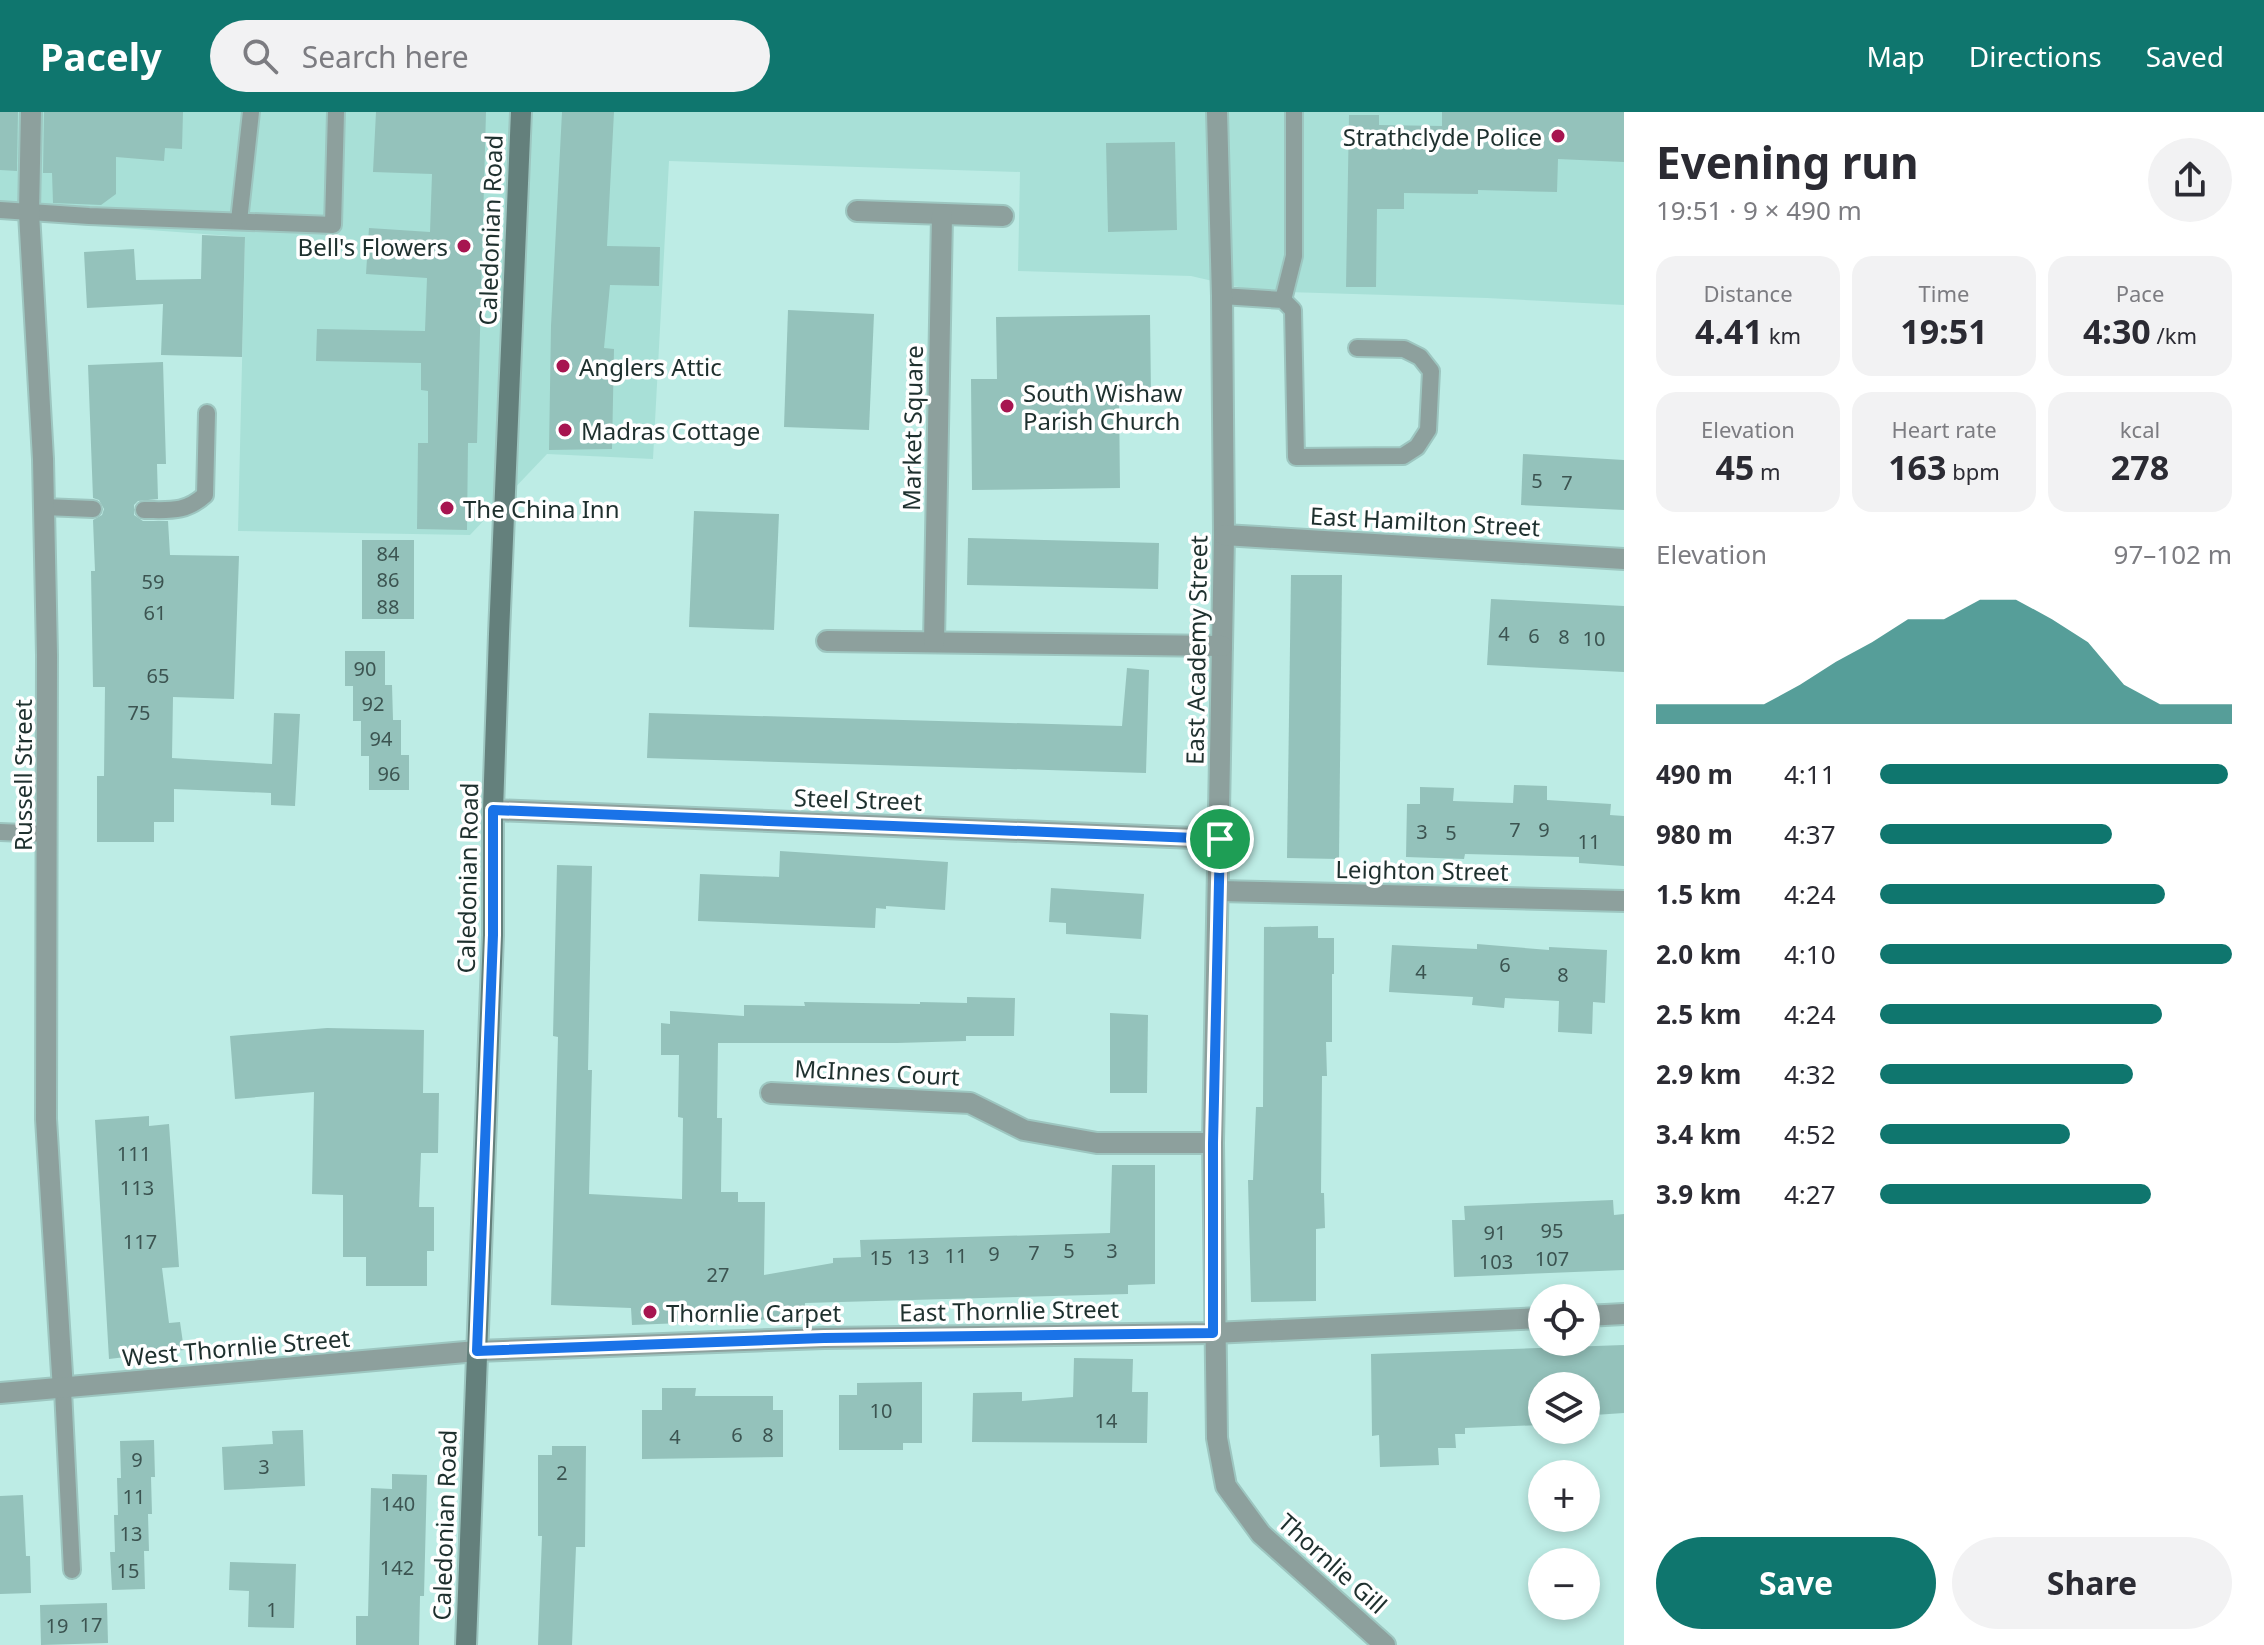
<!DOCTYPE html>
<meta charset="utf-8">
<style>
:root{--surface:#fff;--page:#f2f2f3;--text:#2b2b33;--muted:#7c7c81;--accent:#0f766e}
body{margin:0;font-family:"Noto Sans",sans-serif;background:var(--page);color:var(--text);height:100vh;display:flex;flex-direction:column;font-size:30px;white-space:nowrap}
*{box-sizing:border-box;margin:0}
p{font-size:26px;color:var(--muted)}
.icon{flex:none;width:44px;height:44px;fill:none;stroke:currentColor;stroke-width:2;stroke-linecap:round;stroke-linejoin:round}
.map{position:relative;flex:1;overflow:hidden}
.drawer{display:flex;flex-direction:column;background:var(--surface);width:640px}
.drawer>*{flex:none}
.tools{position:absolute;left:1528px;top:1172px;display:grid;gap:16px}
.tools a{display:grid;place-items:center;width:72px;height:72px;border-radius:50%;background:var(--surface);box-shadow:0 4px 12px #0003;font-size:40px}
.pin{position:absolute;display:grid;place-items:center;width:68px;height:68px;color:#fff;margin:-34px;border:4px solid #fff;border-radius:50%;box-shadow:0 2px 8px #0007}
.round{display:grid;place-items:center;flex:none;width:84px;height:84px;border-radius:42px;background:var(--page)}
.head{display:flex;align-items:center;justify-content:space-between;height:136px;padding:0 32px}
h1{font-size:44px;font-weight:700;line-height:60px}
.metrics{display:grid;grid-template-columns:repeat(3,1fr);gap:12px;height:136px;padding:8px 32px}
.metrics div{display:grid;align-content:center;border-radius:20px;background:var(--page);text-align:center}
.metrics b{font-size:34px;font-weight:700}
.metrics small{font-size:22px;font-weight:400}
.metrics p{font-size:22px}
.chart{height:224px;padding:16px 32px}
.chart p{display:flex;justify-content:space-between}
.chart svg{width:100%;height:144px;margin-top:8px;fill:var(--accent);opacity:.7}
.button{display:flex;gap:16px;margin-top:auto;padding:16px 32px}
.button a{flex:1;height:92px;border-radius:48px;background:var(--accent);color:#fff;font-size:32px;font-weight:700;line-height:92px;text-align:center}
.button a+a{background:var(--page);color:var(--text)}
ul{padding:0 32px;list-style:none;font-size:26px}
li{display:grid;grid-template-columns:128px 96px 1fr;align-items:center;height:60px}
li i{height:20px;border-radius:10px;background:var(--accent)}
header{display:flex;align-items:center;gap:48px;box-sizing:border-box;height:112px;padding:0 40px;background:var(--accent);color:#fff}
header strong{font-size:38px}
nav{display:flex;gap:44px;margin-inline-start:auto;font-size:28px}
.search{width:560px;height:72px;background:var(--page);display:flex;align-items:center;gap:20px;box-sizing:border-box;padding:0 28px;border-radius:44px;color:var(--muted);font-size:30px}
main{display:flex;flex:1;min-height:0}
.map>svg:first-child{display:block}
</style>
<header>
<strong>Pacely</strong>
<div class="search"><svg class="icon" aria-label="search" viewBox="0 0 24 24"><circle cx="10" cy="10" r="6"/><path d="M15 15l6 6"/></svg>Search here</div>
<nav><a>Map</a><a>Directions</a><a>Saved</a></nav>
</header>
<main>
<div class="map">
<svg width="1624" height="1533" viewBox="0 0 1624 1533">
<rect width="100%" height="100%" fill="#bdece5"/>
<polygon fill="#a8e0d7" points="0,0 1624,0 1624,193 1487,186 1256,179 1191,164 1018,159 1020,60 669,49 653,347 547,342 470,423 238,419 245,125 0,107"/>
<g fill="#94c2bb">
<polygon points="0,0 18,0 17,59 0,58"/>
<polygon points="44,0 183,0 182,37 165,36 164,49 116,45 116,82 101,93 53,91 52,61 43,61"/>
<polygon points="376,0 486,0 477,331 468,331 467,418 417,417 418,331 428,331 428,279 421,278 421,251 316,249 317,217 425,219 427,166 366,162 369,116 430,120 432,62 373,60"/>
<polygon points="562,0 614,0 607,134 660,135 659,174 610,173 604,236 614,237 612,337 549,338 551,214"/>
<polygon points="1442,0 1624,0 1624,50 1558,47 1557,80 1478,78 1478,82 1404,81 1404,97 1377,97 1376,175 1346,175 1349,3 1379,3 1379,13 1442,14"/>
<polygon points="1175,30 1177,118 1108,120 1106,31"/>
<polygon points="202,123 245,125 242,245 161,243 163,192 87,196 84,140 134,137 136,168 201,167"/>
<polygon points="788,198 874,202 869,318 784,315"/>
<polygon points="1150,203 1151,283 1119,284 1120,376 972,378 971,267 997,267 996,205"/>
<polygon points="163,250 166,352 157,352 158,387 138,389 134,393 134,403 143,409 168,409 170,443 239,444 234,587 173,585 172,646 272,652 274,601 300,602 295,694 271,693 271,681 174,677 174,710 154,710 154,730 97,730 97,664 104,664 105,575 93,575 91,459 95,459 93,408 102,403 104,397 99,388 93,386 88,253"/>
<polygon points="1523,342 1624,348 1624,398 1521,393"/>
<polygon points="694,399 779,402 774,518 689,515"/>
<polygon points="968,426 1159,431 1158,477 967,473"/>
<rect x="362" y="428" width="52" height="79"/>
<polygon points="1291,463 1342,463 1339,747 1287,746"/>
<polygon points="1491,487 1624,494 1624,560 1487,553"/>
<polygon points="345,539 385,539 385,573 392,573 393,608 401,608 401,643 409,643 409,678 369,678 369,644 361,644 361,609 353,609 353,574 345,574"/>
<polygon points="1127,556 1149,558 1146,661 647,646 649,601 1122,614"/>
<polygon points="1514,673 1547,674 1547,688 1611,692 1610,703 1624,704 1624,754 1579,751 1579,745 1465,742 1464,747 1406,745 1407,692 1420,692 1420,675 1454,676 1453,689 1513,691"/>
<polygon points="780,739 948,750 945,798 886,794 886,797 876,796 875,816 698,809 700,762 779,765"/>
<polygon points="557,753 592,754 588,958 592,958 589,1082 682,1087 683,1006 678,1005 679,943 661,943 661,911 670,912 670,899 744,904 744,893 805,894 804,890 920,892 920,890 967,891 967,885 1015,886 1014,924 966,924 966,929 897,931 718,931 717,1006 722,1006 721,1080 738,1080 738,1090 765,1090 764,1163 833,1151 833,1146 861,1145 860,1128 1110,1121 1112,1053 1155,1053 1155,1172 1128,1173 1128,1182 805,1191 804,1206 632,1213 631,1196 551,1193 558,925 553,924"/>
<polygon points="1051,776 1144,782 1141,827 1066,822 1066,811 1049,810"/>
<polygon points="1318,814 1318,826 1334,826 1334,862 1332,862 1332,930 1326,930 1327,964 1322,964 1321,1081 1324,1081 1325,1116 1316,1117 1316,1189 1251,1190 1248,1068 1253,1068 1256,995 1263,995 1264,815"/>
<polygon points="1477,832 1549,838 1549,835 1607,838 1605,891 1593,890 1592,922 1558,920 1559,889 1505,886 1504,896 1472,893 1473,885 1389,880 1392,833 1477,837"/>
<polygon points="1110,901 1148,903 1147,981 1110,981"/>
<polygon points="327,916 424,918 423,981 439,981 438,1041 421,1041 419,1095 434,1095 434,1139 427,1139 427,1174 366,1174 366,1145 343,1145 343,1083 312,1082 314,980 235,987 230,924"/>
<polygon points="149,1004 149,1014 169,1012 179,1155 162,1156 169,1211 180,1210 184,1238 109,1247 95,1008"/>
<polygon points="1613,1088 1614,1103 1624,1102 1624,1158 1454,1165 1452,1108 1465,1108 1464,1094"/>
<polygon points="1624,1233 1624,1301 1594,1303 1594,1308 1586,1308 1586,1274 1542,1274 1542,1318 1574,1318 1575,1322 1541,1323 1540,1313 1465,1316 1465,1322 1455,1322 1456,1336 1438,1336 1439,1353 1380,1355 1379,1323 1372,1324 1371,1242"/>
<polygon points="1074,1246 1133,1247 1132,1280 1148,1280 1147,1331 972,1330 973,1281 1022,1280 1022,1289 1073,1285"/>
<polygon points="922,1270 922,1331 903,1331 903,1338 839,1338 839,1283 857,1283 857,1271"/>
<polygon points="662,1276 696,1276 695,1284 773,1284 773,1298 783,1298 783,1345 642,1347 642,1298 662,1298"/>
<polygon points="303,1318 305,1374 224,1378 222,1335 273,1332 272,1319"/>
<polygon points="154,1328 155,1365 151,1365 152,1402 148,1402 149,1439 144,1439 145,1477 112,1478 110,1440 115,1440 114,1403 118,1403 117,1366 121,1366 120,1329"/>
<polygon points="552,1334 586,1334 585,1435 576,1435 572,1533 538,1533 542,1424 538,1424 538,1343 552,1343"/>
<polygon points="392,1362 427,1363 424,1484 420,1484 419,1533 356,1533 356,1504 368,1504 371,1376 392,1377"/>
<polygon points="23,1383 26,1444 30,1444 31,1481 0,1482 0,1384"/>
<polygon points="230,1450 296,1452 294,1516 248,1515 249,1479 229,1478"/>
<polygon points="107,1491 108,1531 41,1533 40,1493"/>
</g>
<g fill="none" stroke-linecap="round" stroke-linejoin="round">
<g stroke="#9dc6c0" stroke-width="20">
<g id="lane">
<polyline points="0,98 89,104 333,113 336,0"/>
<polyline points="239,109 251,0"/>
<polyline points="1222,184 1283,188 1293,198 1296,345 1403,344 1417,335 1428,318 1431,259 1420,245 1404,237 1357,236"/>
<polyline points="1283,188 1294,144 1294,0"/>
<polyline points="44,395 93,397"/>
<path d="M144,398C170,398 185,401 205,383L207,301"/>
<polyline points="0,720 48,722"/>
<polyline points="63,1278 72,1458"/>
</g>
</g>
<g stroke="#9dc6c0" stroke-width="24">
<g id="street">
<polyline points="31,0 29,101 43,347 47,543 46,1007 63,1278"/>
<polyline points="1217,0 1222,184 1224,423 1213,1031 1217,1326 1226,1374 1261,1422 1385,1533"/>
<polyline points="857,99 1003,104"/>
<polyline points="1224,423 1624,447"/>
<polyline points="827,529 1222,534"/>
<polyline points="934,530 942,104"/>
<polyline points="493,698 1220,727"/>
<polyline points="1219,779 1624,789"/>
<polyline points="771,981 970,991 1024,1018 1097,1031 1213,1031"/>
<polyline points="1586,1204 1624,1202"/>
<polyline points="0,1281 477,1239 824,1226 1213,1221 1542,1206"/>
</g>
</g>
<g stroke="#9dc6c0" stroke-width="24">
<polyline id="secondary" points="466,1533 493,823 493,698 499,522 521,0"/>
</g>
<use href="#lane" stroke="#8da09d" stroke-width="16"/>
<use href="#street" stroke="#8da09d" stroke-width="20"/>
<use href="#secondary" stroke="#64807c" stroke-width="20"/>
</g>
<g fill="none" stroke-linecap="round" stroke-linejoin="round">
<g stroke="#fff" stroke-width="16">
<polygon id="route" points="493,698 1220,727 1213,1031 1213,1221 824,1226 477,1239 493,823"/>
</g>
<use href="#route" stroke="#1a73e8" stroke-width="10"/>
</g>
<g fill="#a71550" stroke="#fff" stroke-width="3">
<circle cx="1558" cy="24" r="8"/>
<circle cx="464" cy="134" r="8"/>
<circle cx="563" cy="254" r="8"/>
<circle cx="1007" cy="294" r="8"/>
<circle cx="565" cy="318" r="8"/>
<circle cx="447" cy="396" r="8"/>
<circle cx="650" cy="1200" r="8"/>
</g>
<g text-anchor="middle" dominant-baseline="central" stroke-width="7" stroke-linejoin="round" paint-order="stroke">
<g font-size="20" fill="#3c5451">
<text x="1537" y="368">5</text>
<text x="1567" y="370">7</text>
<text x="388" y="441">84</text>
<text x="388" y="467">86</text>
<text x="153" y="469">59</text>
<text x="388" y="494">88</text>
<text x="155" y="500">61</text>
<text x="1504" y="521">4</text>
<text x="1534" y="523">6</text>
<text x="1564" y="524">8</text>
<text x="1594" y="526">10</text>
<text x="365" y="556">90</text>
<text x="158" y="563">65</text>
<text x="373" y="591">92</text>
<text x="139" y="600">75</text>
<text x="381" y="626">94</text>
<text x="389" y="661">96</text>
<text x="1515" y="717">7</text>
<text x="1544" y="717">9</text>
<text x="1422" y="719">3</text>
<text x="1451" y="720">5</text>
<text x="1589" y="729">11</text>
<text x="1505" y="852">6</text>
<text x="1421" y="859">4</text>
<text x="1563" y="862">8</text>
<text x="134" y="1041">111</text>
<text x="137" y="1075">113</text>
<text x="1552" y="1118">95</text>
<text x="1495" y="1120">91</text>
<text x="140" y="1129">117</text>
<text x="1069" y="1138">5</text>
<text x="1112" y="1138">3</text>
<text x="1034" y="1140">7</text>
<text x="994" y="1141">9</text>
<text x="956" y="1143">11</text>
<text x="918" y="1144">13</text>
<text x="881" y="1145">15</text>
<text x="1552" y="1146">107</text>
<text x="1496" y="1149">103</text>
<text x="718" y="1162">27</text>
<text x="881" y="1298">10</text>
<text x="1106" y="1308">14</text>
<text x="737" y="1322">6</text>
<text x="768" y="1322">8</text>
<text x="675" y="1324">4</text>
<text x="137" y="1347">9</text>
<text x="264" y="1354">3</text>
<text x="562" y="1360">2</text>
<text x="134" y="1384">11</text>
<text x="398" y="1391">140</text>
<text x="131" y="1421">13</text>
<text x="397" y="1455">142</text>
<text x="128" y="1458">15</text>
<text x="272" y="1497">1</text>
<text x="91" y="1512">17</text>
<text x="57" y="1513">19</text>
</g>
<g font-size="24" fill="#1e302e" stroke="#fff" text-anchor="start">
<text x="1542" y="24" text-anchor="end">Strathclyde Police</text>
<text x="448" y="134" text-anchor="end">Bell's Flowers</text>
<text x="579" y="254">Anglers Attic</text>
<text x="1023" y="280">South Wishaw<tspan x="1023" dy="28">Parish Church</tspan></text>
<text x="581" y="318">Madras Cottage</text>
<text x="463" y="396">The China Inn</text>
<text x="666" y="1200">Thornlie Carpet</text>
</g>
<g font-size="24" fill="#1e302e" stroke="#fff">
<text transform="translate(490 118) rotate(-88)">Caledonian Road</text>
<text transform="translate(912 316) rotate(-89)">Market Square</text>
<text transform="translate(1425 409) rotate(3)">East Hamilton Street</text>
<text transform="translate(1196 538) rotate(-89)">East Academy Street</text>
<text transform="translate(22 663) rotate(-90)">Russell Street</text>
<text transform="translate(858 687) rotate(2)">Steel Street</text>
<text transform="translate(1422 758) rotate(1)">Leighton Street</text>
<text transform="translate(467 766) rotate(-89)">Caledonian Road</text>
<text transform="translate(877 960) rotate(3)">McInnes Court</text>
<text transform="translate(1009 1198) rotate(-1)">East Thornlie Street</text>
<text transform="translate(236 1235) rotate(-5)">West Thornlie Street</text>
<text transform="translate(444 1413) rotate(-88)">Caledonian Road</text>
<text transform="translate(1333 1451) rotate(42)">Thornlie Gill</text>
</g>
</g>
</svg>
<div class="tools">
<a><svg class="icon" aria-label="locate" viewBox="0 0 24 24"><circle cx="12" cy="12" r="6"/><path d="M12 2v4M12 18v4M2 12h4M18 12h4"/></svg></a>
<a><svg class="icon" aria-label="layers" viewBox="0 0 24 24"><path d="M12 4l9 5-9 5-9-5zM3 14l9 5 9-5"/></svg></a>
<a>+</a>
<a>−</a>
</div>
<div class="pin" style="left:1220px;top:727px;background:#1e9e55"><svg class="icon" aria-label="arrive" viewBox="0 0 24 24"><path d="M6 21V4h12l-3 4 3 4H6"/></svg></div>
</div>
<section class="drawer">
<div class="head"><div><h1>Evening run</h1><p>19:51 · 9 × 490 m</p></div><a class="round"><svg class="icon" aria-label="share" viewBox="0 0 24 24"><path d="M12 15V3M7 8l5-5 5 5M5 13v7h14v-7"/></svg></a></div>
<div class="metrics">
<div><p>Distance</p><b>4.41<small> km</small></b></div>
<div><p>Time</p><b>19:51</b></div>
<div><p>Pace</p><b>4:30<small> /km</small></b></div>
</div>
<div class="metrics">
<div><p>Elevation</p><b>45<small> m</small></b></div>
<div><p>Heart rate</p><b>163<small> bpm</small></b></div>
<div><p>kcal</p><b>278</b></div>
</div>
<div class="chart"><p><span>Elevation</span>97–102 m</p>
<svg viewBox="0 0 160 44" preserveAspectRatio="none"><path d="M0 44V38L10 38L20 38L30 38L40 32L50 25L60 19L70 12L80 12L90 6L100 6L110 12L120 19L130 32L140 38L150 38L160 38V44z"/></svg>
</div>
<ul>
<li><b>490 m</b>4:11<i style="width:99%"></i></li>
<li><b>980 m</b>4:37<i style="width:66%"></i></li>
<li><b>1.5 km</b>4:24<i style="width:81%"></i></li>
<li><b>2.0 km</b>4:10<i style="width:100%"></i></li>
<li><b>2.5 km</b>4:24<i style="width:80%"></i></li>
<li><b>2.9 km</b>4:32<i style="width:72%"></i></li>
<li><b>3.4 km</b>4:52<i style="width:54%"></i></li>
<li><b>3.9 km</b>4:27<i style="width:77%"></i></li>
</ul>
<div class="button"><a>Save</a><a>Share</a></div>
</section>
</main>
